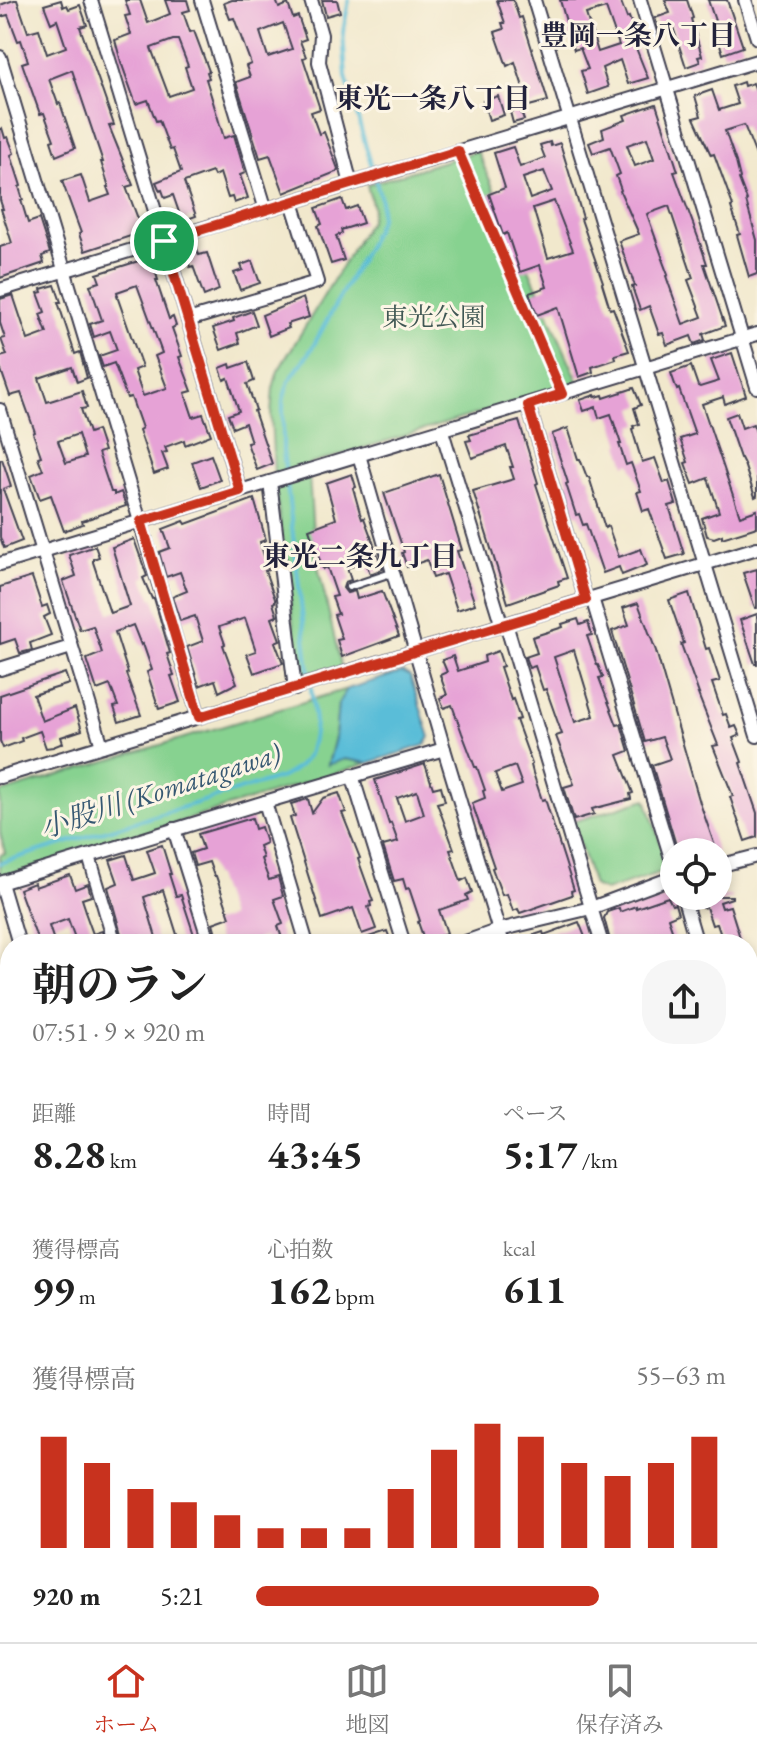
<!DOCTYPE html>
<html lang="ja">
<meta charset="utf-8">
<style>
:root{--surface:#fff;--page:#f6f6f6;--text:#222;--muted:#767676;--line:#e0e0e0;--accent:#c8321e}
body{margin:0;font-family:"EB Garamond","Noto Serif JP",serif;background:var(--page);color:var(--text);height:100vh;display:flex;flex-direction:column;font-size:30px;white-space:nowrap}
*{box-sizing:border-box;margin:0}
p{font-size:26px;color:var(--muted)}
.icon{flex:none;width:44px;height:44px;fill:none;stroke:currentColor;stroke-width:2;stroke-linecap:round;stroke-linejoin:round}
.map{position:relative;flex:1;overflow:hidden}
.details{position:absolute;left:0px;top:934px;width:758px;height:708px;display:flex;flex-direction:column;background:var(--surface);border-radius:32px 32px 0 0;box-shadow:0 4px 12px #0003}
.details>*{flex:none}
.controls{position:absolute;left:660px;top:838px;display:grid;gap:16px}
.controls a{display:grid;place-items:center;width:72px;height:72px;border-radius:50%;background:var(--surface);box-shadow:0 4px 12px #0003;font-size:40px}
.pin{position:absolute;display:grid;place-items:center;width:68px;height:68px;color:#fff;margin:-34px;border:4px solid #fff;border-radius:50%;box-shadow:0 2px 8px #0007}
.round{display:grid;place-items:center;flex:none;width:84px;height:84px;border-radius:32px;background:var(--page)}
.headline{display:flex;align-items:center;justify-content:space-between;height:136px;padding:0 32px}
h1{font-size:44px;font-weight:700;line-height:60px}
.figures{display:grid;grid-template-columns:repeat(3,1fr);gap:12px;height:136px;padding:8px 32px}
.figures div{display:grid;align-content:center}
.figures b{font-size:40px;font-weight:700}
.figures small{font-size:22px;font-weight:400}
.figures p{font-size:22px}
.chart{height:224px;padding:16px 32px}
.chart p{display:flex;justify-content:space-between}
.chart svg{width:100%;height:144px;margin-top:8px;stroke:var(--accent);stroke-width:6}
ul{padding:0 32px;list-style:none;font-size:26px}
li{display:grid;grid-template-columns:128px 96px 1fr;align-items:center;height:60px}
li i{height:20px;border-radius:10px;background:var(--accent)}
.menu{display:flex;justify-content:space-around;align-items:center;height:112px;border-top:2px solid var(--line);background:var(--surface);font-size:22px;color:var(--muted)}
.menu a{display:grid;justify-items:center;gap:4px}
.menu .on{color:var(--accent)}
.map>svg:first-child{display:block}
</style>
<div class="map">
<svg width="757" height="1642" viewBox="0 0 757 1642">
<rect width="100%" height="100%" fill="#fcf5e5"/>
<filter id="ink" filterUnits="userSpaceOnUse"><feTurbulence type="fractalNoise" baseFrequency=".0125" numOctaves="2"/><feDisplacementMap in="SourceGraphic" scale="16" xChannelSelector="R" yChannelSelector="G"/><feConvolveMatrix kernelMatrix="1 2 1 2 8 2 1 2 1" color-interpolation-filters="sRGB"/></filter>
<filter id="wash" filterUnits="userSpaceOnUse"><feTurbulence type="fractalNoise" baseFrequency=".006" numOctaves="4" result="noise"/><feDisplacementMap in="SourceGraphic" scale="32" xChannelSelector="R" yChannelSelector="G"/><feGaussianBlur stdDeviation="1.8" result="paint"/><feColorMatrix in="noise" values="0 0 0 0 0 0 0 0 0 0 0 0 0 0 0 0 0 1.4 0 .05"/><feComposite in="paint" operator="in"/></filter>
<g filter="url(#wash)">
<rect width="100%" height="100%" fill="#f1e8cc"/>
<g fill="#87d290" stroke="#547a66" stroke-width="2">
<polygon points="477,151 579,383 274,475 271,415 273,388 278,371 370,220 373,208 367,185"/>
<polygon points="309,475 314,549 342,670 301,683 275,485"/>
<polygon points="347,689 338,704 335,737 328,764 345,759 368,763 0,878 0,855 5,853 0,833 0,793"/>
<polygon points="646,799 667,863 662,872 605,891 593,886 573,822"/>
<polygon points="757,1600 757,1642 623,1642 656,1632 748,1632 748,1603"/>
</g>
<polygon fill="#5abdd8" stroke="#3e708a" stroke-width="2" points="402,672 410,676 430,737 425,745 368,763 345,759 328,765 335,738 338,704 347,689"/>
<g fill="none" stroke-linecap="round" stroke-linejoin="round">
<path stroke="#5abdd8" stroke-width="4" d="M0,863L282,777C309,763 313,750 315,722L283,451V400L289,381L311,350L367,247L380,219L381,199L346,77L343,32L349,0"/>
</g>
<g id="blocks">
<g fill="#e6a2d6" fill-rule="evenodd">
<polygon points="14,0 17,0 28,32 39,29 47,54 66,47 57,20 51,23 44,5 61,0 63,7 67,5 69,9 80,5 87,25 80,27 114,125 109,126 133,185 126,187 143,232 85,251 79,234 81,233 62,181 81,175 90,202 110,195 107,187 109,187 101,162 103,162 72,70 49,79 58,104 60,103 75,148 56,156 51,141 54,140 44,113 40,114 22,63 28,61 21,40 18,41 8,15 0,17 0,5"/>
<path d="M125,0H140L148,23L170,14L165,0H187L190,10L183,12L190,32L194,31L209,71L207,72L209,78L206,79L224,138L234,135L245,173L240,175L248,198L234,203L232,197L228,198L220,173L214,176L212,172L184,182L196,216L182,221L173,195L165,198L162,190L160,191L156,182L181,172L173,149L170,150L159,120L156,121L148,100L136,104L121,62L115,40L131,34L125,16L130,15ZM173,40H178L188,66L185,67L192,88L169,96L151,48Z"/>
<path d="M232,0H276L279,8L288,4L293,18L298,16L306,39L300,41L306,57L303,58L320,109L311,112L319,134L324,132L338,169L336,172L284,193L270,155L260,158L236,82L250,77L246,66L251,64L234,18L230,19L224,3ZM283,23L292,49L268,57L260,32Z"/>
<polygon points="322,0 337,0 340,12 326,16"/>
<polygon points="497,0 513,0 519,18 522,17 548,101 529,106 515,62 507,66 495,32 504,29 502,23 505,23"/>
<path d="M560,0H622L621,2L627,18L629,17L634,31L630,33L648,78L628,84L620,60L602,68L608,87L588,94L581,71L588,69L580,48L574,50ZM606,8L619,45L598,52L586,14Z"/>
<polygon points="665,0 687,0 693,18 691,19 702,56 698,57 700,62 686,67 672,24 658,29 655,18 670,13"/>
<polygon points="708,0 727,0 743,47 723,54 713,22 715,21"/>
<polygon points="743,82 744,86 753,83 757,93 757,158 744,125 725,131 736,162 740,178 739,179 747,200 746,201 757,240 757,274 749,277 737,235 740,234 731,207 733,206 714,154 711,155 694,118 701,116 695,96 712,90 719,110 738,104 732,86"/>
<polygon points="498,96 504,115 489,120 483,101"/>
<path d="M656,104L678,171L674,172L699,240L707,264H704L725,326L703,334L705,340L694,344L691,336L667,345L663,333L659,334L649,306L640,310L632,287L635,286L619,241L639,234L620,191L621,190L616,176L620,174L610,147L593,153L589,143L604,137L602,129L626,120L624,115ZM647,138L654,159L635,166L627,145ZM669,206L693,278L688,280L702,317L683,324L666,276L668,275L662,259H663L647,214Z"/>
<polygon points="520,109 524,120 513,123 510,112"/>
<polygon points="2,128 5,138 8,137 14,153 11,155 21,186 19,187 23,200 21,200 28,223 39,219 50,253 42,256 44,263 0,278 0,247 12,243 1,209 3,209 0,200 0,129"/>
<path d="M550,142L551,146L560,143L583,218L581,219L603,282L602,283L610,309L613,308L629,351L615,355L616,359L592,367L593,372L579,377L558,307L537,315L529,293L547,287L540,265L520,272L507,233L503,235L489,194L505,188L494,153L513,147L520,167L545,158L540,145ZM544,171L552,191L530,199L523,178ZM554,201L573,250L548,258L533,208Z"/>
<polygon points="342,199 346,210 357,206 363,223 341,230 342,233 336,236 344,260 331,264 318,226 322,224 316,208"/>
<polygon points="195,243 199,255 207,253 219,290 204,296 193,266 190,267 184,249 184,247"/>
<path d="M145,259L147,266L153,264L158,280H156L169,319L173,317L176,326L172,328L182,356L179,357L192,391L185,393L193,417L203,414L211,435L185,445L184,440L165,447L167,452L162,453L168,469L154,474L139,430L142,428L131,397L127,398L114,363L103,367L99,356L117,350L110,331L94,337L90,324L102,320L90,285L100,282L97,274ZM137,285L162,353L155,356L167,388L143,396L134,370L142,367L117,296H118L117,292Z"/>
<polygon points="252,261 260,283 240,290 234,273 243,270 241,265"/>
<path d="M55,285L61,302H58L75,354L80,352L87,378L77,382L72,367L39,378L47,402L82,391L87,408L81,409L89,433L97,430L104,451L98,453L111,492H114V495L121,492L126,506L82,521L83,524L64,531L51,495L40,499L31,475L43,470L38,457L41,456L33,433L35,432L21,393L10,396L0,367V357L7,355L1,339L5,338L0,323V299L13,295L28,340L47,333L40,314L45,312L38,293L42,292L41,289ZM78,434L85,457L66,463L58,441Z"/>
<polygon points="303,298 309,317 287,324 289,328 269,336 262,315"/>
<polygon points="252,311 257,325 237,333 240,343 221,350 213,328 234,321 233,318"/>
<polygon points="732,353 746,396 725,404 723,397 702,404 740,516 757,510 757,527 722,538 722,535 714,538 707,536 702,518 719,512 708,478 693,484 688,471 685,463 688,462 680,439 695,434 679,389 677,390 671,373 691,366 698,386 700,387 719,381 711,360"/>
<polygon points="248,362 254,381 247,384 256,410 254,411 272,464 257,470 247,443 251,442 245,423 233,428 230,420 228,415 239,411 228,378 224,380 220,368 230,364 231,368"/>
<polygon points="634,388 641,405 634,408 639,424 633,426 634,428 632,429 642,462 655,458 664,483 669,481 676,504 669,506 684,554 667,559 649,509 643,511 637,492 641,491 631,463 626,465 619,444 621,444 611,414 599,418 596,407 584,411 580,400 595,395 596,397 603,395 604,398"/>
<polygon points="737,413 742,428 753,424 757,435 757,496 755,497 744,464 741,458 740,458 726,417"/>
<polygon points="519,421 538,483 536,484 567,578 558,581 559,585 508,603 473,491 514,479 510,467 513,467 506,446 472,458 466,441 471,440 469,435"/>
<polygon points="568,428 578,459 580,459 587,477 589,477 605,528 608,526 619,557 641,549 647,565 622,575 619,567 603,573 586,524 583,525 579,514 576,515 566,484 568,483 552,434"/>
<polygon points="211,455 220,480 201,487 192,462"/>
<polygon points="0,459 2,459 11,486 3,489 22,541 4,548 0,537"/>
<polygon points="352,474 356,487 353,488 360,513 362,519 364,518 383,569 370,574 366,562 347,568 351,580 345,582 343,588 347,593 355,591 357,599 382,591 399,636 342,657 337,640 342,639 334,615 338,614 332,597 337,596 327,567 323,569 309,529 336,519 326,483"/>
<polygon points="439,474 462,550 457,551 475,604 457,610 445,574 433,578 427,560 407,567 402,553 404,552 384,493"/>
<polygon points="254,499 266,540 260,542 268,570 265,571 275,599 275,602 273,603 277,616 272,618 280,640 275,642 283,663 254,673 247,654 256,651 245,618 219,627 225,644 223,645 237,683 219,692 215,680 199,686 187,647 203,641 195,616 180,621 172,597 187,591 180,572 166,577 159,552 170,548 163,529 184,521 186,524"/>
<polygon points="134,539 147,576 143,578 152,599 154,598 170,653 167,654 174,675 171,676 180,702 159,709 147,672 152,670 143,644 141,645 133,625 115,632 128,673 126,674 141,715 119,722 114,707 118,706 110,685 97,690 87,659 102,653 93,626 80,630 63,581 76,576 69,555 95,546 99,557 93,559 93,562 110,613 130,606 112,547"/>
<polygon points="757,569 757,608 755,608 743,573"/>
<polygon points="32,577 42,607 47,605 50,614 44,617 51,635 30,643 32,650 20,653 15,639 0,644 0,587"/>
<polygon points="689,593 706,649 709,648 720,681 712,683 713,686 723,715 726,714 731,728 736,726 740,735 733,738 742,762 740,763 757,813 757,837 745,841 730,797 733,796 713,746 718,745 698,694 699,694 681,644 684,643 669,600"/>
<polygon points="638,603 656,651 700,803 717,852 694,852 689,840 676,845 652,765 670,759 662,737 645,742 612,631 629,625 623,608"/>
<polygon points="757,614 757,664 755,664 740,620"/>
<path d="M578,619L580,625L588,622L592,635L587,636L597,665H598L603,677L599,678L617,725L621,724L629,751L618,755L633,793L630,794L631,799L592,809L594,814L574,820L564,787L574,784L556,736L562,734L546,689L543,690L535,666L529,668L525,657L537,653L532,637L563,627L562,624ZM574,650L594,716L575,722L554,657Z"/>
<path d="M498,651L503,666L500,667L511,700L513,699L520,719L516,720L532,764L531,765L533,773L542,800L545,799L574,890L571,891L572,895L520,913L518,909L513,911L507,894L502,895L492,868L494,867L472,803L485,798L483,791L485,790L477,767H475L462,733L452,705L444,708L440,698L447,695L440,675L447,672L442,660L453,656L458,671L485,662L484,656ZM515,766L522,785L502,792L495,773Z"/>
<polygon points="65,673 69,684 33,695 42,721 75,708 82,730 61,737 63,743 53,747 46,748 40,731 21,738 22,741 3,748 0,741 0,695"/>
<path d="M425,764L433,788L441,786L445,801L437,803L454,849L450,850L461,881L467,878L472,892L466,895L468,900L439,910L447,933L425,942L418,922L420,921L409,888L406,889L403,879L394,881L383,846L398,842L391,823L389,824L375,780ZM417,791L424,814L405,821L397,798Z"/>
<polygon points="339,793 346,812 342,813 360,858 358,859 373,901 370,902 371,906 368,907 376,929 362,934 353,908 322,919 290,818 295,816 291,804 308,799 312,813 323,798"/>
<polygon points="252,818 255,829 261,827 266,843 259,846 263,858 261,859 269,880 278,877 283,896 274,899 283,924 278,926 284,944 266,944 264,937 244,944 219,944 213,923 230,917 216,876 214,876 209,862 195,866 191,853 203,849 198,834"/>
<polygon points="162,845 171,874 169,874 176,896 181,895 197,944 180,944 163,890 144,897 158,944 141,944 139,936 123,941 108,887 118,883 110,860 126,855 134,880 155,873 147,850"/>
<polygon points="70,875 75,889 88,884 91,896 82,899 86,911 85,912 93,934 102,931 105,943 69,944 76,941 68,919 49,926 55,944 39,944 19,889 34,883 35,887"/>
<polygon points="698,896 732,896 732,898 720,902 722,908 730,906 742,944 724,944 717,924 712,925 706,907 702,908"/>
<polygon points="668,897 672,905 675,904 678,914 668,918 677,944 622,944 621,941 611,944 604,918 607,912 619,908 620,912 636,906 636,908"/>
<polygon points="579,922 585,937 567,944 514,944 513,942 543,932 544,935"/>
<polygon points="387,931 392,944 354,944 353,942"/>
<polygon points="1,973 10,997 10,1047 8,1047 0,1023 0,974"/>
<polygon points="10,1048 10,1062 0,1066 0,1052"/>
<polygon points="10,1102 10,1148 8,1149 0,1125 0,1106"/>
</g>
</g>
</g>
<g filter="url(#ink)">
<use href="#blocks" fill-opacity="0" stroke="#414051" stroke-width="2"/>
<g fill="none" stroke-linecap="round" stroke-linejoin="round">
<g stroke="#414051" stroke-width="10">
<g id="service">
<polyline points="458,151 562,394"/>
<polyline points="349,587 394,572"/>
</g>
</g>
<g stroke="#414051" stroke-width="16">
<g id="minor">
<polyline points="91,0 240,491"/>
<polyline points="202,0 266,210"/>
<polyline points="311,0 321,35 319,62 351,184"/>
<polyline points="534,0 757,736"/>
<polyline points="640,0 757,387"/>
<polyline points="745,0 757,38"/>
<polyline points="0,57 199,717"/>
<polyline points="0,290 757,61"/>
<polyline points="188,320 317,282 292,202"/>
<polyline points="528,405 586,600"/>
<polyline points="0,410 102,746"/>
<polyline points="442,431 502,626"/>
<polyline points="359,455 444,749 503,944"/>
<polyline points="270,482 295,689"/>
<polyline points="0,564 757,334"/>
<polyline points="592,598 674,868"/>
<polyline points="506,624 602,944"/>
<polyline points="0,669 71,647"/>
<polyline points="352,775 404,944"/>
<polyline points="0,777 757,548"/>
<polyline points="265,802 307,944"/>
<polyline points="174,829 210,944"/>
<polyline points="89,856 115,944"/>
<polyline points="718,866 757,856"/>
<polyline points="0,883 265,802 444,749"/>
<polyline points="1,883 19,944"/>
<polyline points="683,896 697,944"/>
<polyline points="460,944 499,930 591,908 674,877"/>
<polyline points="0,1084 10,1081"/>
<polyline points="748,1109 754,1127"/>
<polyline points="0,1213 10,1245"/>
<polyline points="0,1261 10,1258"/>
</g>
</g>
<g stroke="#414051" stroke-width="18">
<g id="tertiary">
<polyline points="748,1129 757,1126"/>
<polyline points="0,1355 10,1352"/>
</g>
</g>
<use href="#service" stroke="#fff" stroke-width="6"/>
<use href="#minor" stroke="#fff" stroke-width="12"/>
<use href="#tertiary" stroke="#fff" stroke-width="14"/>
</g>
</g>
<g fill="none" stroke-linecap="round" stroke-linejoin="round" filter="url(#ink)">
<g stroke="#fff" stroke-width="16">
<polygon id="route" points="458,151 562,394 528,405 586,600 199,717 141,521 240,491 164,241"/>
</g>
<use href="#route" stroke="#c8321e" stroke-width="10"/>
</g>
<g text-anchor="middle" dominant-baseline="central" stroke-width="6" stroke-linejoin="round" paint-order="stroke">
<g font-size="26" fill="#405754" stroke="#fcf5e5">
<text x="434" y="317">東光公園</text>
</g>
<g font-size="28" font-weight="bold" fill="#22223b" stroke="#fcf5e5">
<text x="638" y="35">豊岡一条八丁目</text>
<text x="433" y="98">東光一条八丁目</text>
<text x="360" y="556">東光二条九丁目</text>
</g>
<g font-size="28" font-style="italic" fill="#365872" stroke="#fcf5e5">
<text transform="translate(160 790) rotate(-18)">小股川 (Komatagawa)</text>
</g>
</g>
</svg>
<div class="controls">
<a><svg class="icon" aria-label="locate" viewBox="0 0 24 24"><circle cx="12" cy="12" r="6"/><path d="M12 2v4M12 18v4M2 12h4M18 12h4"/></svg></a>
</div>
<div class="pin" style="left:164px;top:241px;background:#1e9e55"><svg class="icon" aria-label="arrive" viewBox="0 0 24 24"><path d="M6 21V4h12l-3 4 3 4H6"/></svg></div>
<section class="details">
<div class="headline"><div><h1>朝のラン</h1><p>07:51 · 9 × 920 m</p></div><a class="round"><svg class="icon" aria-label="share" viewBox="0 0 24 24"><path d="M12 15V3M7 8l5-5 5 5M5 13v7h14v-7"/></svg></a></div>
<div class="figures">
<div><p>距離</p><b>8.28<small> km</small></b></div>
<div><p>時間</p><b>43:45</b></div>
<div><p>ペース</p><b>5:17<small> /km</small></b></div>
</div>
<div class="figures">
<div><p>獲得標高</p><b>99<small> m</small></b></div>
<div><p>心拍数</p><b>162<small> bpm</small></b></div>
<div><p>kcal</p><b>611</b></div>
</div>
<div class="chart"><p><span>獲得標高</span>55–63 m</p>
<svg viewBox="0 0 160 44" preserveAspectRatio="none"><path d="M5 44V10M15 44V18M25 44V26M35 44V30M45 44V34M55 44V38M65 44V38M75 44V38M85 44V26M95 44V14M105 44V6M115 44V10M125 44V18M135 44V22M145 44V18M155 44V10"/></svg>
</div>
<ul>
<li><b>920 m</b>5:21<i style="width:73%"></i></li>
</ul>
</section>
</div>
<nav class="menu">
<a class="on"><svg class="icon" aria-label="home" viewBox="0 0 24 24"><path d="M3 11l9-7 9 7M6 9v11h12V9"/></svg>ホーム</a>
<a><svg class="icon" aria-label="map" viewBox="0 0 24 24"><path d="M3 6l6-2 6 2 6-2v14l-6 2-6-2-6 2zM9 4v14M15 6v14"/></svg>地図</a>
<a><svg class="icon" aria-label="saved" viewBox="0 0 24 24"><path d="M7 4h10v16l-5-4-5 4z"/></svg>保存済み</a>
</nav>
